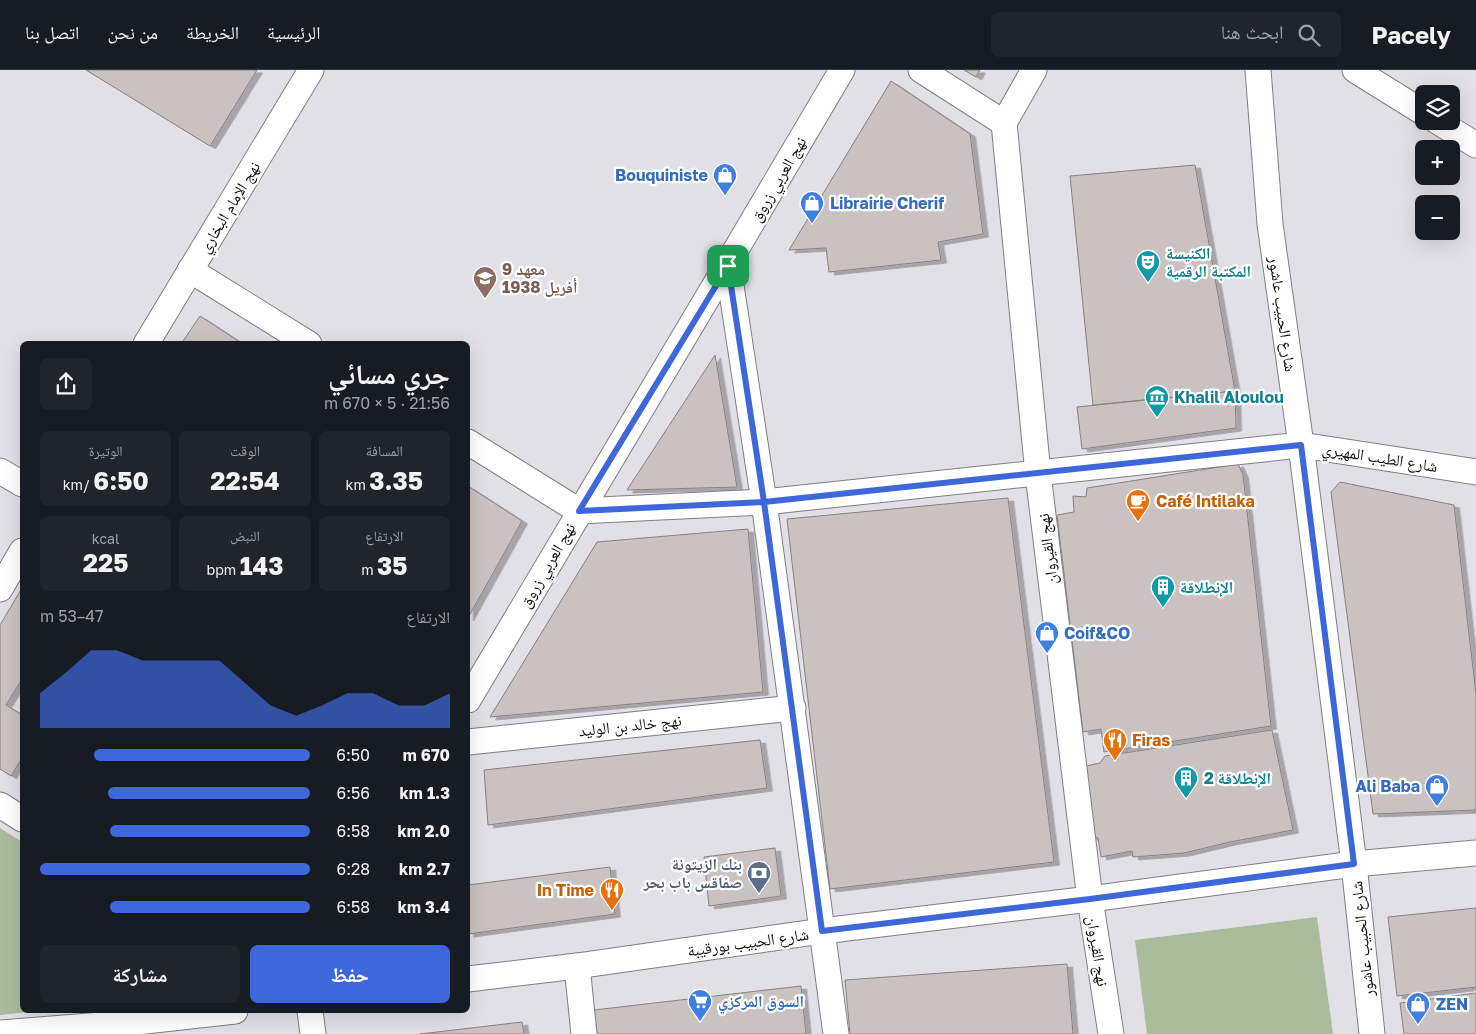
<!DOCTYPE html>
<html lang="ar">
<meta charset="utf-8">
<style>
:root{--surface:#171b24;--page:#20242c;--text:#f1f3f6;--muted:#9ea1a6;--line:#363941;--accent:#3e68d9}
body{margin:0;font-family:"Golos Text","Noto Naskh Arabic",sans-serif;background:var(--page);color:var(--text);direction:rtl;height:100vh;display:flex;flex-direction:column;font-size:19px;white-space:nowrap}
*{box-sizing:border-box;margin:0}
p{font-size:16px;color:var(--muted)}
.icon{flex:none;width:28px;height:28px;fill:none;stroke:currentColor;stroke-width:2;stroke-linecap:round;stroke-linejoin:round}
.map{position:relative;flex:1;overflow:hidden;direction:ltr}
.details{position:absolute;left:20px;top:271px;width:450px;height:672px;display:flex;flex-direction:column;background:var(--surface);border-radius:8px;box-shadow:0 5px 20px #0002;direction:rtl}
.details>*{flex:none}
.fabs{position:absolute;left:1415px;top:15px;display:grid;gap:10px}
.fabs a{display:grid;place-items:center;width:45px;height:45px;border-radius:8px;background:var(--surface);box-shadow:0 5px 20px #0002;font-size:25px}
.pin{position:absolute;display:grid;place-items:center;width:42px;height:42px;color:#fff;margin:-21px;border-radius:10px;box-shadow:0 2px 8px #0006}
.round{display:grid;place-items:center;flex:none;width:52px;height:52px;border-radius:8px;background:var(--page)}
.overview{display:flex;align-items:center;justify-content:space-between;height:85px;padding:0 20px}
h1{font-size:28px;font-weight:700;line-height:38px}
.stats{display:grid;grid-template-columns:repeat(3,1fr);gap:8px;height:85px;padding:5px 20px}
.stats div{display:grid;align-content:center;border-radius:8px;background:var(--page);text-align:center}
.stats b{font-size:25px;font-weight:700}
.stats small{font-size:14px;font-weight:400}
.stats p{font-size:14px}
.chart{height:140px;padding:10px 20px}
.chart p{display:flex;justify-content:space-between}
.chart svg{width:100%;height:90px;margin-top:5px;fill:var(--accent);opacity:.7}
.primary-button{display:flex;gap:10px;margin-top:auto;padding:10px 20px}
.primary-button a{flex:1;height:58px;border-radius:8px;background:var(--accent);color:#fff;font-size:20px;font-weight:700;line-height:58px;text-align:center}
.primary-button a+a{background:var(--page);color:var(--text)}
ul{padding:0 20px;list-style:none;font-size:16px}
li{display:grid;grid-template-columns:80px 60px 1fr;align-items:center;height:38px}
li i{height:12px;border-radius:6px;background:var(--accent)}
header{display:flex;align-items:center;gap:30px;box-sizing:border-box;height:70px;padding:0 25px;background:var(--surface);border-bottom:1px solid var(--line)}
header strong{font-size:24px}
nav{display:flex;gap:28px;margin-inline-start:auto;font-size:18px}
.search{width:350px;height:45px;background:var(--page);display:flex;align-items:center;gap:12px;box-sizing:border-box;padding:0 18px;border-radius:8px;color:var(--muted);font-size:19px}
.map>svg:first-child{display:block}
</style>
<header>
<strong>Pacely</strong>
<div class="search"><svg class="icon" aria-label="search" viewBox="0 0 24 24"><circle cx="10" cy="10" r="6"/><path d="M15 15l6 6"/></svg>ابحث هنا</div>
<nav><a>الرئيسية</a><a>الخريطة</a><a>من نحن</a><a>اتصل بنا</a></nav>
</header>
<div class="map">
<svg width="1476" height="964" viewBox="0 0 1476 964">
<defs>
<filter id="shadow"><feDropShadow dx="5.5" dy="3" stdDeviation="0" flood-color="#0004"/></filter>
</defs>
<rect width="100%" height="100%" fill="#e2e0e7"/>
<g fill="#abbc9d">
<polygon points="0,758 22,772 22,941 38,941 0,945"/>
<polygon points="1317,847 1333,964 1147,964 1135,870"/>
</g>
<g fill="#cac2c0" stroke="#88817f" filter="url(#shadow)">
<polygon points="86,0 257,0 210,76"/>
<polygon points="964,0 980,0 976,7"/>
<polygon points="891,11 970,64 983,164 938,172 941,190 829,202 826,178 789,180"/>
<polygon points="1195,95 1235,321 1093,335 1070,106"/>
<polygon points="200,246 243,274 181,274"/>
<polygon points="715,285 737,417 627,420"/>
<polygon points="1235,321 1236,358 1082,379 1077,337"/>
<polygon points="1238,394 1243,405 1271,656 1104,682 1101,659 1083,662 1057,445 1074,442 1073,426 1086,427 1087,418"/>
<polygon points="1340,412 1454,435 1476,624 1476,740 1373,744 1331,422"/>
<polygon points="468,416 522,451 468,548 468,463 469,460 468,459"/>
<polygon points="1008,428 1054,792 830,819 787,449"/>
<polygon points="748,459 763,622 490,647 597,472"/>
<polygon points="22,518 22,609 6,635 22,645 22,688 11,706 0,699 0,555"/>
<polygon points="1272,660 1293,760 1230,772 1184,783 1133,787 1132,781 1101,787 1098,768 1091,767 1082,697 1100,693 1105,686"/>
<polygon points="760,670 767,718 488,755 484,700"/>
<polygon points="775,778 781,826 709,836 704,787"/>
<polygon points="610,797 615,844 468,864 468,815"/>
<polygon points="1476,838 1476,917 1397,926 1388,847"/>
<polygon points="1067,894 1073,964 850,964 845,910"/>
<polygon points="801,916 806,964 597,964 594,940"/>
<polygon points="1476,923 1476,964 1404,964 1400,933"/>
<polygon points="522,952 524,964 420,964"/>
</g>
<g fill="none" stroke-linecap="round" stroke-linejoin="round">
<g stroke="#807e84" stroke-width="27">
<g id="minor">
<polyline points="921,0 1004,53"/>
<polyline points="1034,0 1004,53 1038,404 1090,829 1111,964"/>
<polyline points="1258,0 1270,154 1301,375 1354,794 1372,964"/>
<polyline points="1355,0 1424,43"/>
<polyline points="1437,51 1476,75"/>
<polyline points="728,196 764,432 836,964"/>
<polyline points="190,200 309,274"/>
<polyline points="146,274 311,0"/>
<polyline points="468,372 579,441 764,432 1301,375 1476,402"/>
<polyline points="0,401 22,414"/>
<polyline points="0,519 22,481"/>
<path d="M468,630C591,420 719,211 842,0"/>
<polyline points="468,672 793,638"/>
<polyline points="0,735 22,749"/>
<polyline points="577,896 584,964"/>
<polyline points="468,909 577,896 822,861 1090,829 1354,794 1476,783"/>
<polyline points="310,941 313,964"/>
<polyline points="0,963 128,953 235,941"/>
</g>
</g>
<use href="#minor" stroke="#fff" stroke-width="25"/>
</g>
<g fill="none" stroke-linecap="round" stroke-linejoin="round">
<g stroke="#fff" stroke-width="10">
<polyline id="route" points="728,196 764,432 822,861 1090,829 1354,794 1301,375 764,432 579,441 728,196"/>
</g>
<use href="#route" stroke="#3e68d9" stroke-width="6"/>
</g>
<defs>
<g id="shop-pin" transform="scale(1.25)"><path d="M0 17L-7.5 6A9.5 9.5 0 1 1 7.5 6Z" fill="#3f7fe0" stroke="#fff"/><path d="M-5-2.5h2.3a2.7 3.5 0 0 1 5.4 0H5L5.5 6h-11ZM-1.5-2.5h3a1.5 2.3 0 0 0-3 0Z" fill="#fff"/></g>
<g id="theatre-pin" transform="scale(1.25)"><path d="M0 17L-7.5 6A9.5 9.5 0 1 1 7.5 6Z" fill="#0f9aa8" stroke="#fff"/><path d="M-5-5.5Q0-4 5-5.5V0Q5 5 0 6Q-5 5-5 0ZM-3.3-2.5H-1v1.5H-3.3ZM1-2.5H3.3v1.5H1ZM-2.8 1Q0 5.5 2.8 1Z" fill="#fff"/></g>
<g id="school-pin" transform="scale(1.25)"><path d="M0 17L-7.5 6A9.5 9.5 0 1 1 7.5 6Z" fill="#8d6e63" stroke="#fff"/><path d="M0-5L7-2L0 1L-7-2ZM-4 1L0 2.5L4 1V4Q0 6-4 4Z" fill="#fff"/></g>
<g id="museum-pin" transform="scale(1.25)"><path d="M0 17L-7.5 6A9.5 9.5 0 1 1 7.5 6Z" fill="#0f9aa8" stroke="#fff"/><path d="M0-6L6-3V-2H-6V-3ZM-5-1h2V3h-2ZM-1-1h2V3h-2ZM3-1h2V3H3ZM-6 4H6V6H-6Z" fill="#fff"/></g>
<g id="cafe-pin" transform="scale(1.25)"><path d="M0 17L-7.5 6A9.5 9.5 0 1 1 7.5 6Z" fill="#e8710a" stroke="#fff"/><path d="M-5.5-4.5H6V0H3Q3 3.5 0 3.5H-2.5Q-5.5 3.5-5.5 0ZM3-3.2v2h1.7v-2ZM-6 4.5H4V6H-6Z" fill="#fff"/></g>
<g id="building-pin" transform="scale(1.25)"><path d="M0 17L-7.5 6A9.5 9.5 0 1 1 7.5 6Z" fill="#0f9aa8" stroke="#fff"/><path d="M-4-6H4V6H1V3H-1V6H-4ZM-2.5-4.3h1.7v1.8h-1.7ZM.8-4.3h1.7v1.8H.8ZM-2.5-1h1.7V.8h-1.7ZM.8-1h1.7V.8H.8Z" fill="#fff"/></g>
<g id="restaurant-pin" transform="scale(1.25)"><path d="M0 17L-7.5 6A9.5 9.5 0 1 1 7.5 6Z" fill="#e8710a" stroke="#fff"/><path d="M-5-6h1v4h1v-4h1v4h1v-4h1v5L-1.5 .5V6h-2V.5L-5-1ZM5-6V6H3V1.5H1.5Q1.5-4 5-6Z" fill="#fff"/></g>
<g id="bank-pin" transform="scale(1.25)"><path d="M0 17L-7.5 6A9.5 9.5 0 1 1 7.5 6Z" fill="#5c6f8a" stroke="#fff"/><path d="M-6-4H6V4H-6ZM0-2.3a2.3 2.3 0 1 0 0 4.6a2.3 2.3 0 1 0 0-4.6Z" fill="#fff"/></g>
<g id="supermarket-pin" transform="scale(1.25)"><path d="M0 17L-7.5 6A9.5 9.5 0 1 1 7.5 6Z" fill="#3f7fe0" stroke="#fff"/><path d="M-6-5.5h2.5l.6 2H6L4.5 2H-2.5L-4.4-4H-6ZM-1.5 3.2a1.3 1.3 0 1 0 .1 0ZM3 3.2a1.3 1.3 0 1 0 .1 0Z" fill="#fff"/></g>
</defs>
<g fill-rule="evenodd">
<use href="#shop-pin" x="725" y="105"/>
<use href="#shop-pin" x="812" y="133"/>
<use href="#theatre-pin" x="1148" y="192"/>
<use href="#school-pin" x="485" y="208"/>
<use href="#museum-pin" x="1157" y="327"/>
<use href="#cafe-pin" x="1138" y="431"/>
<use href="#building-pin" x="1163" y="517"/>
<use href="#shop-pin" x="1047" y="563"/>
<use href="#restaurant-pin" x="1115" y="670"/>
<use href="#building-pin" x="1186" y="708"/>
<use href="#shop-pin" x="1437" y="716"/>
<use href="#bank-pin" x="759" y="803"/>
<use href="#restaurant-pin" x="612" y="820"/>
<use href="#supermarket-pin" x="700" y="931"/>
<use href="#shop-pin" x="1418" y="934"/>
</g>
<g text-anchor="middle" dominant-baseline="central" stroke-width="4.5" stroke-linejoin="round" paint-order="stroke">
<g font-size="16" font-weight="bold" fill="#366cbe" stroke="#fff" text-anchor="start">
<text x="708" y="105" text-anchor="end">Bouquiniste</text>
<text x="830" y="133">Librairie Cherif</text>
<text x="1064" y="563">Coif&amp;CO</text>
<text x="1420" y="716" text-anchor="end">Ali Baba</text>
<text x="718" y="931">السوق المركزي</text>
<text x="1436" y="934">ZEN</text>
</g>
<g font-size="16" fill="#0c0c0e" stroke="#fff">
<text transform="translate(778 109) rotate(-60)">نهج العربي زروق</text>
<text transform="translate(229 137) rotate(-59)">نهج الإمام البخاري</text>
<text transform="translate(1283 244) rotate(82)">شارع الحبيب عاشور</text>
<text transform="translate(1380 387) rotate(9)">شارع الطيب المهيري</text>
<text transform="translate(1047 479) rotate(-97)">نهج القيروان</text>
<text transform="translate(547 495) rotate(-60)">نهج العربي زروق</text>
<text transform="translate(630 655) rotate(-6)">نهج خالد بن الوليد</text>
<text transform="translate(1362 869) rotate(-96)">شارع الحبيب عاشور</text>
<text transform="translate(748 872) rotate(-8)">شارع الحبيب بورقيبة</text>
<text transform="translate(1098 881) rotate(81)">نهج القيروان</text>
</g>
<g font-size="16" font-weight="bold" fill="#0d838f" stroke="#fff" text-anchor="start">
<text x="1166" y="183">الكنيسة<tspan x="1166" dy="18">المكتبة الرقمية</tspan></text>
<text x="1174" y="327">Khalil Aloulou</text>
<text x="1180" y="517">الإنطلاقة</text>
<text x="1204" y="708">الإنطلاقة 2</text>
</g>
<g font-size="16" font-weight="bold" fill="#785e54" stroke="#fff" text-anchor="start">
<text x="502" y="199">معهد 9<tspan x="502" dy="18">أفريل 1938</tspan></text>
</g>
<g font-size="16" font-weight="bold" fill="#c56008" stroke="#fff" text-anchor="start">
<text x="1156" y="431">Café Intilaka</text>
<text x="1132" y="670">Firas</text>
<text x="594" y="820" text-anchor="end">In Time</text>
</g>
<g font-size="16" font-weight="bold" fill="#4e5e75" stroke="#fff" text-anchor="end">
<text x="742" y="794">بنك الزيتونة<tspan x="742" dy="18">صفاقس باب بحر</tspan></text>
</g>
</g>
</svg>
<div class="fabs">
<a><svg class="icon" aria-label="layers" viewBox="0 0 24 24"><path d="M12 4l9 5-9 5-9-5zM3 14l9 5 9-5"/></svg></a>
<a>+</a>
<a>−</a>
</div>
<div class="pin" style="left:728px;top:196px;background:#1e9e55"><svg class="icon" aria-label="arrive" viewBox="0 0 24 24"><path d="M6 21V4h12l-3 4 3 4H6"/></svg></div>
<section class="details">
<div class="overview"><div><h1>جري مسائي</h1><p>21:56 · 5 × 670 m</p></div><a class="round"><svg class="icon" aria-label="share" viewBox="0 0 24 24"><path d="M12 15V3M7 8l5-5 5 5M5 13v7h14v-7"/></svg></a></div>
<div class="stats">
<div><p>المسافة</p><b>3.35<small> km</small></b></div>
<div><p>الوقت</p><b>22:54</b></div>
<div><p>الوتيرة</p><b>6:50<small> /km</small></b></div>
</div>
<div class="stats">
<div><p>الارتفاع</p><b>35<small> m</small></b></div>
<div><p>النبض</p><b>143<small> bpm</small></b></div>
<div><p>kcal</p><b>225</b></div>
</div>
<div class="chart"><p><span>الارتفاع</span>47–53 m</p>
<svg viewBox="0 0 160 44" preserveAspectRatio="none"><path d="M0 44V27L10 17L20 6L30 6L40 11L50 11L60 11L70 11L80 22L90 33L100 38L110 33L120 27L130 27L140 33L150 33L160 27V44z"/></svg>
</div>
<ul>
<li><b>670 m</b>6:50<i style="width:80%"></i></li>
<li><b>1.3 km</b>6:56<i style="width:75%"></i></li>
<li><b>2.0 km</b>6:58<i style="width:74%"></i></li>
<li><b>2.7 km</b>6:28<i style="width:100%"></i></li>
<li><b>3.4 km</b>6:58<i style="width:74%"></i></li>
</ul>
<div class="primary-button"><a>حفظ</a><a>مشاركة</a></div>
</section>
</div>
